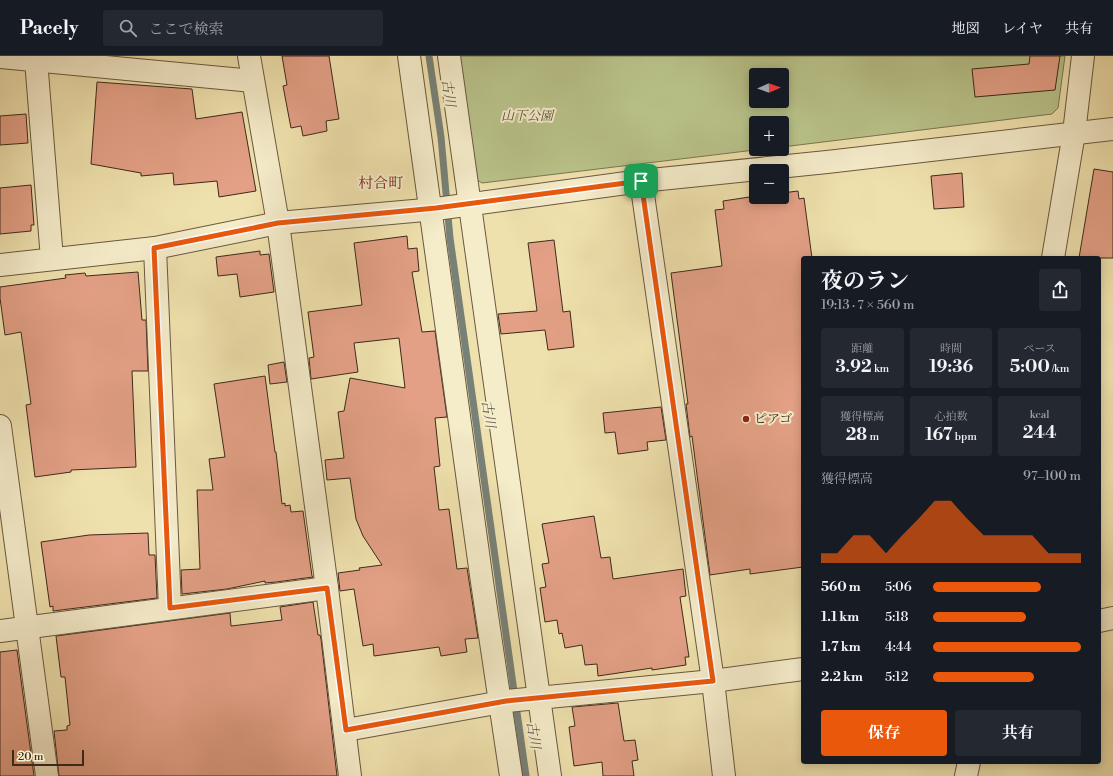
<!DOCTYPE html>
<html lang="ja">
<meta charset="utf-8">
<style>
:root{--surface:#171b24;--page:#242831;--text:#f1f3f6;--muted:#9ea1a6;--line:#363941;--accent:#ea580c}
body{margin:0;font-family:"Libre Bodoni","Noto Serif JP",serif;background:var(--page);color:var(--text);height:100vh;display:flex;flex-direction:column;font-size:15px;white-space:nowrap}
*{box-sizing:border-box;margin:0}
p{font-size:13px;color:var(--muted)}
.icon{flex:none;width:22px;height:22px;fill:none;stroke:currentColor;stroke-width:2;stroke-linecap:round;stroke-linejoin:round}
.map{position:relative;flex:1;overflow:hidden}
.panel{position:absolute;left:801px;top:200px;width:300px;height:508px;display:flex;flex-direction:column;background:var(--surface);border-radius:4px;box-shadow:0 2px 10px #0003}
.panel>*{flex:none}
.needle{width:26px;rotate:88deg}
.fabs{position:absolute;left:749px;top:12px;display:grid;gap:8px}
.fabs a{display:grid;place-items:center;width:40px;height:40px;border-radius:4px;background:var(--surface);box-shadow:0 2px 10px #0003;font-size:20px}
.scale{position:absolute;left:12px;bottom:10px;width:72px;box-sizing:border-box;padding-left:4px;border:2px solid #3d2a1b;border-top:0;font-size:11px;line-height:14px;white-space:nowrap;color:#3d2a1b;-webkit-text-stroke:3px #f5ecca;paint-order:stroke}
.pin{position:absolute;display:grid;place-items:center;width:34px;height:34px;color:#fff;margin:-17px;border-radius:8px;box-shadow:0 2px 6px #0006}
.round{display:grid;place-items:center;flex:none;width:42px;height:42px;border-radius:4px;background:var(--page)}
.head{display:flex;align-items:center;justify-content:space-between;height:68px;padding:0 20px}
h1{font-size:22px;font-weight:700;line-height:30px}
.figures{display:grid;grid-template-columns:repeat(3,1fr);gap:6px;height:68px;padding:4px 20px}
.figures div{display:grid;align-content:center;border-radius:4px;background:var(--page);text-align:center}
.figures b{font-size:17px;font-weight:700}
.figures small{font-size:11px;font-weight:400}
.figures p{font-size:11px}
.chart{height:112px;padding:8px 20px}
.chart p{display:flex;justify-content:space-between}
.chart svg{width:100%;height:72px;margin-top:4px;fill:var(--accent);opacity:.7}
.cta{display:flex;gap:8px;margin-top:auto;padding:8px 20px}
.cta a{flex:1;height:46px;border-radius:4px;background:var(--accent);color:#fff;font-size:16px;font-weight:700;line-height:46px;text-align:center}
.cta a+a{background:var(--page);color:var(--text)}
ul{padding:0 20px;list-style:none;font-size:13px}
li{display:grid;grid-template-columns:64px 48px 1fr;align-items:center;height:30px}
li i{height:10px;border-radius:5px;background:var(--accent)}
header{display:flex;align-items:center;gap:24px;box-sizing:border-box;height:56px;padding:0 20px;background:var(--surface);border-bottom:1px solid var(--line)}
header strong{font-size:19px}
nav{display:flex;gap:22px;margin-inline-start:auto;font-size:14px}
.search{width:280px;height:36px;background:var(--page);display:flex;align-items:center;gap:10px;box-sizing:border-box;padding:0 14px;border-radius:4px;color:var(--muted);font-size:15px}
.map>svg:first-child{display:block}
</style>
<header>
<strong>Pacely</strong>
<div class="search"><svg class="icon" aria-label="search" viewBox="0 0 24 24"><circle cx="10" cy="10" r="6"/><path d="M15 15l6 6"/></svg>ここで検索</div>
<nav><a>地図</a><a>レイヤ</a><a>共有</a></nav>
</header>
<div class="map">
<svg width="1113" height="720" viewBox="0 0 1113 720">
<rect width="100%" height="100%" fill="#efe1ad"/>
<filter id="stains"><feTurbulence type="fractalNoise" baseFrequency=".005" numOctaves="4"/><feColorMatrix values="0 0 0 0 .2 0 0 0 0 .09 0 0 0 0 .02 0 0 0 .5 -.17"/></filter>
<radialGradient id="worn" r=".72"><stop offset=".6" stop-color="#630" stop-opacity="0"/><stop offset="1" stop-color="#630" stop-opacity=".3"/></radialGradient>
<path fill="#b9c38a" stroke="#7b7652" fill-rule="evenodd" d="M457,0H1065L1058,52L1052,58L782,91V67H756V93H763L482,127L474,122ZM756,19H782V45H756Z"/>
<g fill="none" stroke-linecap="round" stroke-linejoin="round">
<polyline stroke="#788177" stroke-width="7" points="429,0 441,81 450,182 526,720"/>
</g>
<g fill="#e3a086" stroke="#3d2a1b">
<polygon points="282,0 329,0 339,63 326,65 327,75 303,80 301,70 291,72 283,30 287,29"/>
<polygon points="1030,0 1060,0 1055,34 975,41 972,13 1029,8"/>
<polygon points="97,26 192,33 196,63 242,56 256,135 219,141 217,125 174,129 173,117 141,120 141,117 91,108"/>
<polygon points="26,58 28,87 0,89 0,60"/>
<polygon points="1094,113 1113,116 1113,202 1079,202"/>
<polygon points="962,117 964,151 934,153 931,120"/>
<polygon points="31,129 34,169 31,169 31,175 0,178 0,132"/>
<polygon points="798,135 799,143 804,142 812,202 803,202 803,511 750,518 750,513 710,519 692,380 690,381 686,348 688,348 671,217 722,210 715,154 724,153 723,145 756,140 782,141 782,137"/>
<polygon points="407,180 408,193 417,192 419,215 412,216 422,276 435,275 447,361 435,362 440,410 434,411 439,454 449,453 457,513 467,512 478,582 465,583 467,596 441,600 439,591 374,600 373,588 363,590 354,533 340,535 338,517 360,514 359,512 382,509 363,480 356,463 350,422 327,424 325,404 344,402 338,356 344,355 350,322 405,332 399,282 354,287 358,316 311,323 309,302 314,301 308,256 362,249 354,187"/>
<polygon points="554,184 563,256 570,255 574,291 548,294 545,274 501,278 498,258 537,255 528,187"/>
<polygon points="260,195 260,199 269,198 274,236 240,241 237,218 218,220 216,201"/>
<polygon points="138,216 142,264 146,264 148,315 132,315 136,411 71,414 71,416 35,421 26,349 31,348 21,276 5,279 0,242 0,231 66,222 65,219 85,217 86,220"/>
<polygon points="284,306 287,326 270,328 268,309"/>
<polygon points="265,320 275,396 276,396 282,448 285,447 285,450 290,449 291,456 303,455 312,520 313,521 276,526 265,527 265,525 227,533 182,538 181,514 200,513 197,434 213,434 209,403 225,401 214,328"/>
<polygon points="661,351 666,384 647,386 648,394 618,398 615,376 605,377 603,357"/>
<polygon points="594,460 601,502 610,501 613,523 683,513 686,540 680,541 689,601 685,601 686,609 652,614 652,612 598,620 597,608 585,609 582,589 565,592 562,577 559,578 557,564 545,566 540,532 546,531 542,508 549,507 542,468"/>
<polygon points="148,477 149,499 155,499 157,542 53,555 53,550 50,551 41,486 89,479"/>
<polygon points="313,546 318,579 320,579 321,583 337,720 59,720 54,675 67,674 67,670 70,669 65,621 61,621 56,580 230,557 231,570 282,564 280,551"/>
<polygon points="17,594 34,720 0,720 0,596"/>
<polygon points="618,647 624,685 635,684 638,704 632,705 634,720 603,720 602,706 574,710 569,671 575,670 572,651"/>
</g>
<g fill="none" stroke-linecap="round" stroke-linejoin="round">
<g stroke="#6a5840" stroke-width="24">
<g id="minor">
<polyline points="249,0 278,167 327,532 350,720"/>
<polyline points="409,0 482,526 511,720"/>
<polyline points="449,0 550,720"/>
<polyline points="0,1 253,25"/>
<polyline points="36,4 52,203"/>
<polyline points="641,125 713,625 724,720"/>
<polyline points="155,192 170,552"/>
<polyline points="1053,202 1074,77 1083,0"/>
<polyline points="0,209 155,192 278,167 436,153 641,125 827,106 1113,73"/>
<polyline points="0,370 47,720"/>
<polyline points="1099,565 1113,562"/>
<polyline points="0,575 327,532"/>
<polyline points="346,674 507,645 713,625 803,613"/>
<polyline points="966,720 969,706"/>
</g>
</g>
<use href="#minor" stroke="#f5ecca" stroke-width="22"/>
</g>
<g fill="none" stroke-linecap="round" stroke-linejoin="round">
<g stroke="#fff" stroke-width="8">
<polygon id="route" points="641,125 713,625 506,645 346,674 327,532 170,552 154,192 278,167 436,152"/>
</g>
<use href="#route" stroke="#ea580c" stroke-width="5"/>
</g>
<circle fill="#8f2418" stroke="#f5ecca" stroke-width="1.5" cx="746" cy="363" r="4"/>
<g text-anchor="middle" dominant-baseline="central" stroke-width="4" stroke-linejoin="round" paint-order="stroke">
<g font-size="13" font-style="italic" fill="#5c5037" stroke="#f5ecca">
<text x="527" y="60">山下公園</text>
</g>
<g font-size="13" fill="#3d2a1b" stroke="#f5ecca" text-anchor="start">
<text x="754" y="363">ピアゴ</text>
</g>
<g font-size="14" font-style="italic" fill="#564e42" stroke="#f5ecca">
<text transform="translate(448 37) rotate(82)">古川</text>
<text transform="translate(488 358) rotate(82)">古川</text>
<text transform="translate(533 679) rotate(82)">古川</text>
</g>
<g font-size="15" fill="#7a1f14" stroke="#f5ecca">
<text x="381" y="127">村合町</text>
</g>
</g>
<rect width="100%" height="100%" filter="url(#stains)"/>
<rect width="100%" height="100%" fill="url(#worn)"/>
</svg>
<div class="fabs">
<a><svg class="needle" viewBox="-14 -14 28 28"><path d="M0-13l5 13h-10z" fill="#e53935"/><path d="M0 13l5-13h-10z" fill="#9ea1a6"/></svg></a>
<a>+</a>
<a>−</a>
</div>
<div class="scale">20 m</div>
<div class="pin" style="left:641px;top:125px;background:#1e9e55"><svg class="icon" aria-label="arrive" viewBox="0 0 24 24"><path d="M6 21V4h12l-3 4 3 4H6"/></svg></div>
<section class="panel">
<div class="head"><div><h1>夜のラン</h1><p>19:13 · 7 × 560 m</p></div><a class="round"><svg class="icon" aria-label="share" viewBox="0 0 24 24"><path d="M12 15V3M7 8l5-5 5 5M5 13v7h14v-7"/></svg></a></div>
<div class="figures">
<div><p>距離</p><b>3.92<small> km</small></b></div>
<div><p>時間</p><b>19:36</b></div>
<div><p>ペース</p><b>5:00<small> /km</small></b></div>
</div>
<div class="figures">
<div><p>獲得標高</p><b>28<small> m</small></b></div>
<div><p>心拍数</p><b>167<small> bpm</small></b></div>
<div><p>kcal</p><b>244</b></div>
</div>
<div class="chart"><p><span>獲得標高</span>97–100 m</p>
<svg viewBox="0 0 160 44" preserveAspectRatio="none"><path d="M0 44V38L10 38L20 27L30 27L40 38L50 27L60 17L70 6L80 6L90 17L100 27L110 27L120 27L130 27L140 38L150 38L160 38V44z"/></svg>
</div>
<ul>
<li><b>560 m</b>5:06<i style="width:73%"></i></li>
<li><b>1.1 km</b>5:18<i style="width:63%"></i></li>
<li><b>1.7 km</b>4:44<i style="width:100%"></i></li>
<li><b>2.2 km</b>5:12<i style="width:68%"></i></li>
</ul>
<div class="cta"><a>保存</a><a>共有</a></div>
</section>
</div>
